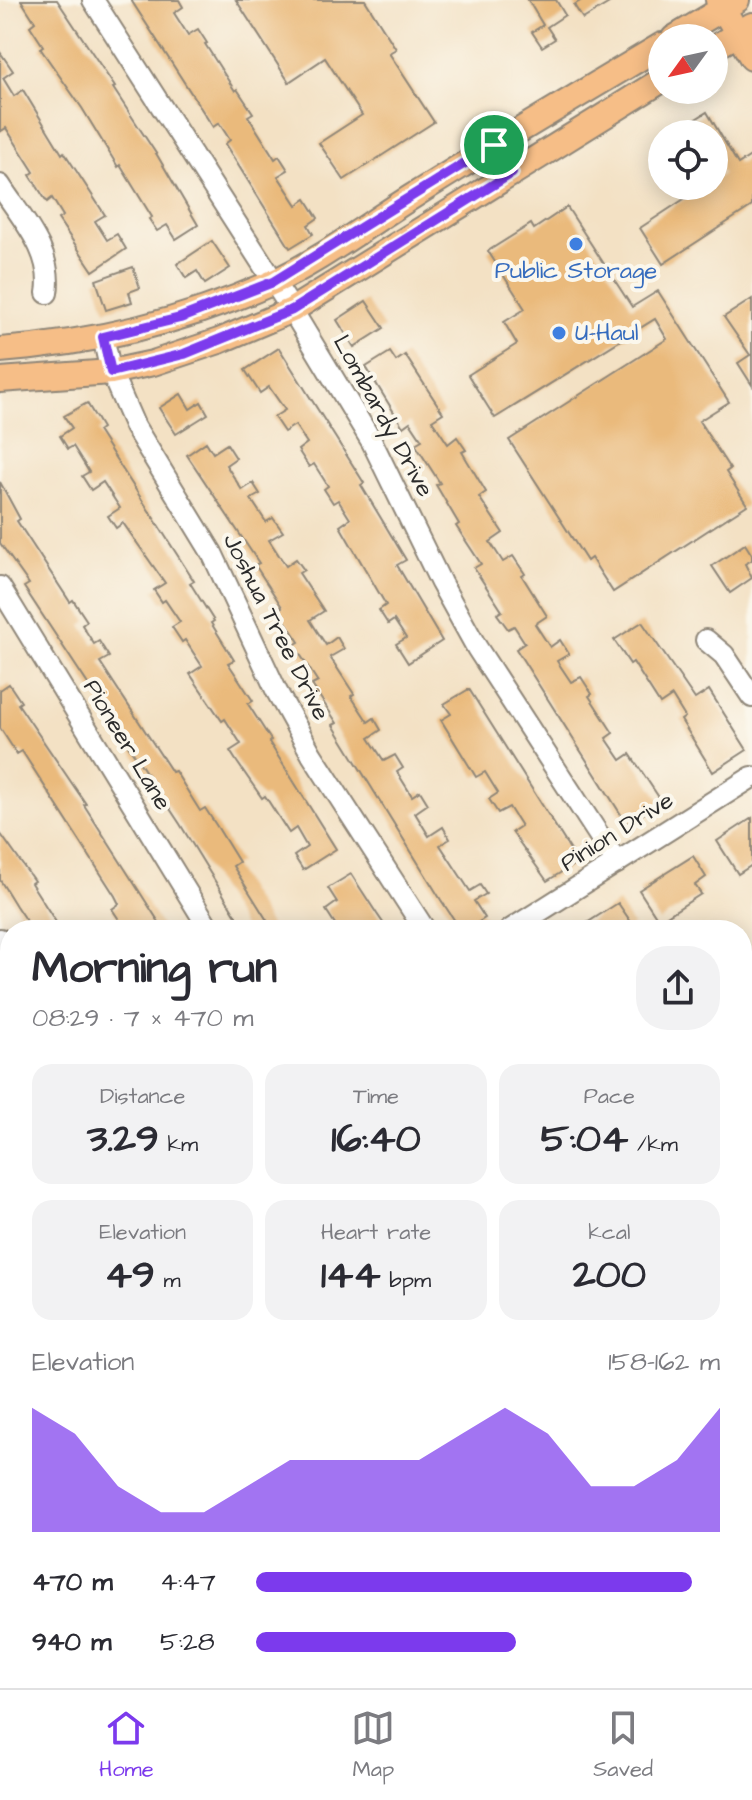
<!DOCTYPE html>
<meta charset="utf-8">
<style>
:root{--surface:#fff;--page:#f2f2f3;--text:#2b2b33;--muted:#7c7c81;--line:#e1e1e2;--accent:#7c3aed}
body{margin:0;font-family:"Architects Daughter",sans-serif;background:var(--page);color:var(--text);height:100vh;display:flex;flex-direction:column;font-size:30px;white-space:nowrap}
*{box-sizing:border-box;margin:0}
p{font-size:26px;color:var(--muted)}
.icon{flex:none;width:44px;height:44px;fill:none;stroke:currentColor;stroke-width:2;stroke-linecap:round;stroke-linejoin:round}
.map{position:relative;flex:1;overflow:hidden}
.sheet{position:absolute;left:0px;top:920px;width:752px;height:768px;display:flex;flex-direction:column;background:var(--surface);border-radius:32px 32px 0 0;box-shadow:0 4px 20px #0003}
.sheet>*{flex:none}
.needle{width:52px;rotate:237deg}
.buttons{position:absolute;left:648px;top:24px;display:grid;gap:16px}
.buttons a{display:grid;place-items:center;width:80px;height:80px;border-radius:50%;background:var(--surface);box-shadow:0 4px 20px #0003;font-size:40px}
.pin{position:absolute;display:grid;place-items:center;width:68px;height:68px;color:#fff;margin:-34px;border:4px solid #fff;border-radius:50%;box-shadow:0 2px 8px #0007}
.round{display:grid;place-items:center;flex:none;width:84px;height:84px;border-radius:32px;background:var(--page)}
.head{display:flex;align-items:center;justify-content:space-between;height:136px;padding:0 32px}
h1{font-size:44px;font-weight:700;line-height:60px}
.stats{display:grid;grid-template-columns:repeat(3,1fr);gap:12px;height:136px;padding:8px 32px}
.stats div{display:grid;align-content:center;border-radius:20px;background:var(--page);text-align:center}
.stats b{font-size:40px;font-weight:700}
.stats small{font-size:22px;font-weight:400}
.stats p{font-size:22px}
.chart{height:224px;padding:16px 32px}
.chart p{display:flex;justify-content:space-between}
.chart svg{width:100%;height:144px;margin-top:8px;fill:var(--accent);opacity:.7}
ul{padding:0 32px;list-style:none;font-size:26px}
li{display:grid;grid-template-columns:128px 96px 1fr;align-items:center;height:60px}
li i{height:20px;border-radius:10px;background:var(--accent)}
.dock{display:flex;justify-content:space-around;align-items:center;height:112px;border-top:2px solid var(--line);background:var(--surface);font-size:22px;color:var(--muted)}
.dock a{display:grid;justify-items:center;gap:4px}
.dock .on{color:var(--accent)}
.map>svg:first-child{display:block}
</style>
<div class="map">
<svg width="752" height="1688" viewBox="0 0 752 1688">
<rect width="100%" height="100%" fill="#fbf7ec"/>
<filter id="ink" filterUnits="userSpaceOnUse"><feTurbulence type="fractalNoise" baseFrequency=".0125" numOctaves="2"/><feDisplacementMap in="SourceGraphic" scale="16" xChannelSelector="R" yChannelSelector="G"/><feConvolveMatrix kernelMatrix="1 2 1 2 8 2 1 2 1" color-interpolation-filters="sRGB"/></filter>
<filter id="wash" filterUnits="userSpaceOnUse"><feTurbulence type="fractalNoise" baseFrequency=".006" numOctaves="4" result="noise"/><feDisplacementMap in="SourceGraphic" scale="32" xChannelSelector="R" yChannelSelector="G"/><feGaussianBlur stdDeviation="1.8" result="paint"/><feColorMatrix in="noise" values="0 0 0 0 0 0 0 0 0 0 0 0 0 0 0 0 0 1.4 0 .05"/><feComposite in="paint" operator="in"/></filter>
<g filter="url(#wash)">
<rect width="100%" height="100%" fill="#f3e1c4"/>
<g id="blocks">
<g fill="#eaba7c">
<polygon points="21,0 57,0 115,87 113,88 157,155 198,225 176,239 167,225 157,231 149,219 152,217 120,165 118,167 82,108 40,48 43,46 30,26 35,22"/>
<polygon points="131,0 179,0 183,7 174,13 188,35 198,29 207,43 205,44 235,91 237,89 253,113 248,116 275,159 279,156 288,170 278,176 297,205 306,199 318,218 308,225 313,234 290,248 225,144 230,140 219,123 213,127"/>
<polygon points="236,0 365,0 396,49 389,53 434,122 344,180 319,143 362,115 325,58 289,82"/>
<polygon points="528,0 556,0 565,15 547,27 555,39 542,47 532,32 543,25"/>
<polygon points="582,0 614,0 583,19 574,5"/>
<polygon points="0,52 13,71 3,78 14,96 23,90 62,154 64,152 105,215 95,221 107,240 117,234 126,249 93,271 58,219 63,216 52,198 47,202 30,175 34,172 6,128 0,132"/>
<polygon points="707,112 738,164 752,155 752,206 663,264 640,228 704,186 714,186 714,180 723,174 714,159 714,134 699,134 691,122"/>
<polygon points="567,207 632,307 658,291 729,402 699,421 730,469 726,472 747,505 613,592 591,558 587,561 509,440 667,339 655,319 495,418 468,375 517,344 504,322 525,309 488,251 531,224 534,229"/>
<polygon points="212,241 230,268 205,284 197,271 186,278 177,264"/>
<polygon points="133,267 140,288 129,292 132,302 106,310 96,280"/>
<polygon points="752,299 752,385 738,363 750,355 724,317"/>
<polygon points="366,301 384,328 354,347 337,320"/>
<polygon points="279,348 364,483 361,485 406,560 397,565 442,641 408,663 396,644 406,638 394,620 388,624 379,610 386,605 340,526 350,519 338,500 333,503 324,489 328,486 314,464 309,467 298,450 307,443 295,425 284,432 274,417 285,410 269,387 260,393 245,370"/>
<polygon points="390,352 396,361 405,355 443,413 432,420 448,444 457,437 466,450 462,452 486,492 479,497 503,533 490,542 503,562 513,556 525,574 522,576 547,616 535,624 550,647 560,640 569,654 557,661 571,682 581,677 592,694 589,696 613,733 606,738 621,760 630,754 662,802 627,824 516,649 525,643 514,626 508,629 497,614 502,611 474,568 481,564 456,526 459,524 436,485 440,483 415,444 422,440 410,422 403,427 366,367"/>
<polygon points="181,394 190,409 201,402 208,414 176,434 159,408"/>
<polygon points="87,403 102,428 98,431 194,581 190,583 214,621 211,623 234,660 228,663 253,701 248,704 271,740 269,742 336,849 303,870 294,856 307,847 296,828 289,833 265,796 262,798 237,762 230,751 241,744 225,719 222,721 190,674 202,666 185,640 182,642 172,627 180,622 165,600 162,602 154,590 165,583 123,523 116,528 108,516 120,508 103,482 91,490 82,476 89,472 73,446 68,449 60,436 72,428 64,416"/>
<polygon points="206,442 213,453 227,444 236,458 226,465 242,490 253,483 260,494 251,499 266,522 273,518 283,532 269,540 286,566 296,559 304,570 299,573 324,611 310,620 326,645 337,637 344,649 330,657 354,694 351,696 368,722 374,718 381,730 369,738 384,761 395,755 403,768 397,772 412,796 420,791 428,804 415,813 429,836 443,827 450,839 440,845 470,891 480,885 486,894 474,901 485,918 466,930 461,930 441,900 333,725 337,723 312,685 318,682 294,645 299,642 278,610 282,607 255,565 259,563 187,455"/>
<polygon points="0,482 20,519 17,521 70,602 73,600 87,621 82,625 94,644 99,641 109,657 100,662 172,772 175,771 200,811 205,808 218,828 239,862 233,866 273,930 245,930 180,824 24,587 29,584 0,543"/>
<polygon points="745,544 752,555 752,560 745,564 752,578 730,593 712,566"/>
<polygon points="642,622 695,699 709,690 747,750 713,772 681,720 685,717 672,696 660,704 633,662 630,664 614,640"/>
<polygon points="9,684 21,702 18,704 86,804 84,805 164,930 126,930 112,909 119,904 115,896 22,751 17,754 0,728 0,690"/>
<polygon points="469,689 578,862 547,881 512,832 521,826 509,807 498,813 489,799 498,793 485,772 476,777 441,720 451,714 444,704"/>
<polygon points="752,818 752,865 738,874 717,841"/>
<polygon points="0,833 34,881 31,883 61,930 32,930 16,906 0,880"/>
<polygon points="693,856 706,877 695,885 701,894 659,921 639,890"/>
<polygon points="351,874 377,914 388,930 339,930 326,910 337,902 328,888"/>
<polygon points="618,903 633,925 625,930 576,930"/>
</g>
</g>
</g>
<g filter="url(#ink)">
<use href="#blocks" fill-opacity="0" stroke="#8f8678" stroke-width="2"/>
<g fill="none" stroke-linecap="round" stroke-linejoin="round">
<g stroke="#8f8678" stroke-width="24">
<g id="minor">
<polyline points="93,0 292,310 372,442 441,583 477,648 617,863"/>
<path d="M0,185C21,218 54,252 47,293"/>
<polyline points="103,337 111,372 135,427 212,553 277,692 312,755 425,930"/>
<polyline points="0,587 210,930"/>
<polyline points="706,640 724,655 752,697"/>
<polyline points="510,930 752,777"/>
<polyline points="0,939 10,955"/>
<polyline points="0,977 10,971"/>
<polyline points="742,1000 752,994"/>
<polyline points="0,1173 10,1170"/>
<polyline points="742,1220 752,1236"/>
<polyline points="0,1295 10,1332"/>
<polyline points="742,1546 752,1562"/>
<polyline points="618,1678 624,1688"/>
<polyline points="0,1682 4,1688"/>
<polyline points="188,1688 189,1678"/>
</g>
</g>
<g stroke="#8f8678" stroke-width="28">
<g id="major">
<polyline points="718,0 752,58"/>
<polyline points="674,38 737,0"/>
<polyline points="714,48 752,25"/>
<path d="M0,350C94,343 183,322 269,284C317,263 368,224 413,196C495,144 579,95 662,45"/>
<polyline points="0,380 111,372 153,363 219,341 292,310 662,80"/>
</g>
</g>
<use href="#minor" stroke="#fff" stroke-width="20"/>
<use href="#major" stroke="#f6be87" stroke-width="24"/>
</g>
</g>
<g fill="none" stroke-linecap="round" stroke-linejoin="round" filter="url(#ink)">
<g stroke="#fff" stroke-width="16">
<polygon id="route" points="494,145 512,173 292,310 184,354 111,372 103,337 180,318 273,282"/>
</g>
<use href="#route" stroke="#7c3aed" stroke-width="10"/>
</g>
<g fill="#3f7fe0" stroke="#fbf7ec" stroke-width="3">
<circle cx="576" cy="244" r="8"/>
<circle cx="559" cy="333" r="8"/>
</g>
<g text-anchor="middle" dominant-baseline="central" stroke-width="8" stroke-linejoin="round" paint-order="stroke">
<g font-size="24" fill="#366cbe" stroke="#fbf7ec">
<text x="576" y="271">Public Storage</text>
<text x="575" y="333" text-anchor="start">U-Haul</text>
</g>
<g font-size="24" fill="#2b2b2b" stroke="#fbf7ec">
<text transform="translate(383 416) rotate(61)">Lombardy Drive</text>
<text transform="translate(276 627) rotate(63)">Joshua Tree Drive</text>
<text transform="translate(127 745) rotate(59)">Pioneer Lane</text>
<text transform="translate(617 832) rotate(-32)">Pinion Drive</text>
</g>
</g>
</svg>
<div class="buttons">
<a><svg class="needle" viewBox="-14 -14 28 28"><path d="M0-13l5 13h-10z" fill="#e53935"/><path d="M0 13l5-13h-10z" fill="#7c7c81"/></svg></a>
<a><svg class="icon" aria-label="locate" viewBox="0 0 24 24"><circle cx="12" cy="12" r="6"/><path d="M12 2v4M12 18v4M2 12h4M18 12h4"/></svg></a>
</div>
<div class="pin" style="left:494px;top:145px;background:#1e9e55"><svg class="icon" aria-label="arrive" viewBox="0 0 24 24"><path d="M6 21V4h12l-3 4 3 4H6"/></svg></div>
<section class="sheet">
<div class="head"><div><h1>Morning run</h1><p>08:29 · 7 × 470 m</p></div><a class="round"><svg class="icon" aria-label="share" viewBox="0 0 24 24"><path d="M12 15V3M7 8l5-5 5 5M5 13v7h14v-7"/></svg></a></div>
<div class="stats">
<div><p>Distance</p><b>3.29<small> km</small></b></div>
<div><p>Time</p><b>16:40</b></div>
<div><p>Pace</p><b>5:04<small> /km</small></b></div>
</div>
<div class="stats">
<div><p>Elevation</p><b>49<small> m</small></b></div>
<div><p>Heart rate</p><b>144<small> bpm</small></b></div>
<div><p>kcal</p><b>200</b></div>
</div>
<div class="chart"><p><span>Elevation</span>158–162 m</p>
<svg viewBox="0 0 160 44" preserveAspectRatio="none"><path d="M0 44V6L10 14L20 30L30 38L40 38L50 30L60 22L70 22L80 22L90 22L100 14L110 6L120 14L130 30L140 30L150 22L160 6V44z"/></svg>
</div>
<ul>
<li><b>470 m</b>4:47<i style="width:94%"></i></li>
<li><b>940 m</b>5:28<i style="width:56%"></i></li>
</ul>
</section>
</div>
<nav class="dock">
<a class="on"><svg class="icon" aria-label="home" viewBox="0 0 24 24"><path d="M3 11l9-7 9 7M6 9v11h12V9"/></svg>Home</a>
<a><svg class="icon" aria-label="map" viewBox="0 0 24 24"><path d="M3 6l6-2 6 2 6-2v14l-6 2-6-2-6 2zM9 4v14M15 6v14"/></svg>Map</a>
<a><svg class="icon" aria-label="saved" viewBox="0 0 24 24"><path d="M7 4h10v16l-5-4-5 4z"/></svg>Saved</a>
</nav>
